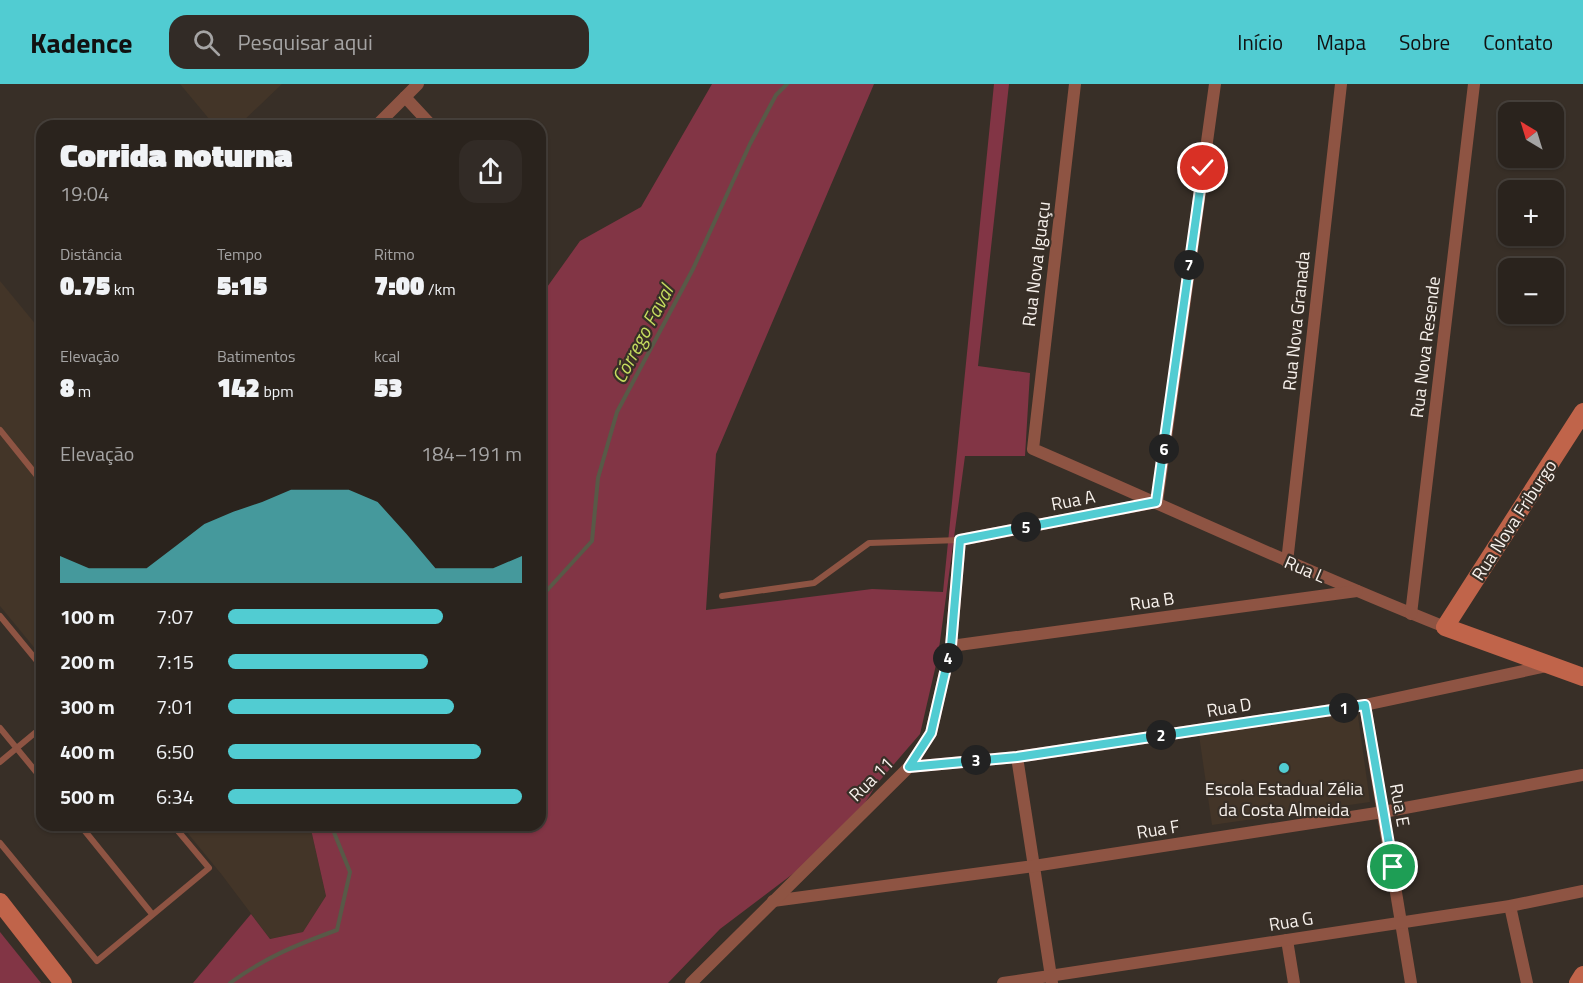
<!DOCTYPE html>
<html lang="pt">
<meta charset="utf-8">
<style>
:root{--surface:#2a231d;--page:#322b26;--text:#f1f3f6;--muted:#a5a4a4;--line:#46403b;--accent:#51ccd2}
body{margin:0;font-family:"Titillium Web",sans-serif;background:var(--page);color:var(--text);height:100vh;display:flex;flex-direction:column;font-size:22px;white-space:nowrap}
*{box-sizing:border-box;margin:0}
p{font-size:20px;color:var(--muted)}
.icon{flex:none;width:33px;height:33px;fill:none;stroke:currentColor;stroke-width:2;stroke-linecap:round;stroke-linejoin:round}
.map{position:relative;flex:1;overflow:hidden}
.drawer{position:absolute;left:36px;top:36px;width:510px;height:711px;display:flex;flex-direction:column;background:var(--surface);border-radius:18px;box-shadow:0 2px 4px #0004,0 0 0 2px var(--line)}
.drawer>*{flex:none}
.needle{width:39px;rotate:322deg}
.buttons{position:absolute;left:1498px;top:18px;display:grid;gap:12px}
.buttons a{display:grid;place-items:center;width:66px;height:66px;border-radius:12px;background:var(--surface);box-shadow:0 2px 4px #0004,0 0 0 2px var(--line);font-size:30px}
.pin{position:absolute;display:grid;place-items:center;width:51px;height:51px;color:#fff;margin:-26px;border:3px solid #fff;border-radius:50%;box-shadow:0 2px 6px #0007}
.km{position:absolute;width:30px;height:30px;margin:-15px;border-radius:50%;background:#222;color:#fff;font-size:16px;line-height:30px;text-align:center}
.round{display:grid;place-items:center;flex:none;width:63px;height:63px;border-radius:18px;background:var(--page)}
.summary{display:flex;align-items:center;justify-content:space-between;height:102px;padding:0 24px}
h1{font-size:33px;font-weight:800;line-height:45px}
.stats{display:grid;grid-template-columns:repeat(3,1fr);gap:9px;height:102px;padding:6px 24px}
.stats div{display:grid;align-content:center}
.stats b{font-size:26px;font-weight:800}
.stats small{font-size:16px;font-weight:400}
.stats p{font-size:16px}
.chart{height:168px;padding:12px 24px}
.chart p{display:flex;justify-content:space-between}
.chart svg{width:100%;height:108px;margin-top:6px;fill:var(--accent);opacity:.7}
ul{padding:0 24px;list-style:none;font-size:20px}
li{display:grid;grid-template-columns:96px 72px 1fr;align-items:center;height:45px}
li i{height:15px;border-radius:8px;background:var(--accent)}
header{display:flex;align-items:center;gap:36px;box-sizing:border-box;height:84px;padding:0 30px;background:var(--accent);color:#111}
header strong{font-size:28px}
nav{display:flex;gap:33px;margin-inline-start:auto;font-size:21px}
.search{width:420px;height:54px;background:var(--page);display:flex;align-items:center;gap:15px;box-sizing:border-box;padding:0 21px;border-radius:18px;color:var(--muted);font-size:22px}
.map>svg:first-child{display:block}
</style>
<header>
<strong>Kadence</strong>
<div class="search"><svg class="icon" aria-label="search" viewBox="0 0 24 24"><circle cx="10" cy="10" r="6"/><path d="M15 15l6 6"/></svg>Pesquisar aqui</div>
<nav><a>Início</a><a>Mapa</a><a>Sobre</a><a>Contato</a></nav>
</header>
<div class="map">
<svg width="1583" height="899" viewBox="0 0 1583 899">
<rect width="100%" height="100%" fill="#382f27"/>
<g fill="#433528">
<polygon points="180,0 282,0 238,42 215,42"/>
<polygon points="0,197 42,248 42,573 0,522"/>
<polygon points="1357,625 1370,718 1212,741 1199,651"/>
<polygon points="181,741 310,741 326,812 303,848 270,855 222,791"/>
</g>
<g fill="#823545">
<polygon points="712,0 874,0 716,370 706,526 872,505 943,508 994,0 1009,0 978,282 1030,289 1025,372 965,372 938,572 920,650 876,701 865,719 802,783 720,845 668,899 193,899 251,830 270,855 303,848 326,812 310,741 540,741 540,213 580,157 641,123"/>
<polygon points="0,848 41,899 0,899"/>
</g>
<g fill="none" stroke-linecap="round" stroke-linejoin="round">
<g stroke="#585947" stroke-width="4">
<polyline points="540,514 592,457 598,394 617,328 693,185 750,60 776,11 787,0"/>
<path d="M230,899C266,873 296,861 337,846L350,788L331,741"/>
</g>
<g stroke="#8e5443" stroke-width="6">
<polyline points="0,346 42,398"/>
<polyline points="722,512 814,499 869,459 960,456"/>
<polyline points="0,532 42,583"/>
<polyline points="0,644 42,695"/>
<polyline points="0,678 42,643"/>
<polyline points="80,741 152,830"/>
<polyline points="0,759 97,877 209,784 173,741"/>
</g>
<g stroke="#8e5443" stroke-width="12">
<path d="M1075,0L1033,365C1170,424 1306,488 1445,543"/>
<polyline points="405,13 432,42"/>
<polyline points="376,42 418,0"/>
<polyline points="1157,418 1215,0"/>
<polyline points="1287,478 1341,0"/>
<polyline points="1411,530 1474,0"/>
<polyline points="951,562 1357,507"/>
<polyline points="1365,621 1411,899"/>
<polyline points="1017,673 1052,899"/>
<polyline points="909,683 1017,673 1365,621 1547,582"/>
<polyline points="773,817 1034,782 1383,728 1583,691"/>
<polyline points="1510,822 1527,899"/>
<polyline points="1287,856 1294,899"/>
<polyline points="691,899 909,683 931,649 951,562 960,456 1157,418"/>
<polyline points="1003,899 1510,822 1583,807"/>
</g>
<g stroke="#c0644a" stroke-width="18">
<polyline points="1583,328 1445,543 1583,593"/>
<polyline points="0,818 63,899"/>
<polyline points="1578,899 1583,891"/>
</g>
</g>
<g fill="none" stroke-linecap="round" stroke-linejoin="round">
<g stroke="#fff" stroke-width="12">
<polyline id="route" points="1203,84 1156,418 960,456 951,562 931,649 909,683 1017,673 1365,621 1393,783"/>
</g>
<use href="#route" stroke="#51ccd2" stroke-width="8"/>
</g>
<circle fill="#51ccd2" stroke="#382f27" stroke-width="2" cx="1284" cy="684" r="6"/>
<g text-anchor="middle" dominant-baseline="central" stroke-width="4.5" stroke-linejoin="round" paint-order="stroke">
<g font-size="18" fill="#f8f2ed" stroke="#382f27">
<text transform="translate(1036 180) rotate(-83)">Rua Nova Iguaçu</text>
<text transform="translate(1296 237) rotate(-84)">Rua Nova Granada</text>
<text transform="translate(1425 263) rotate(-83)">Rua Nova Resende</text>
<text transform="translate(1073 416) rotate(-11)">Rua A</text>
<text transform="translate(1514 436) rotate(-57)">Rua Nova Friburgo</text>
<text transform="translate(1305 485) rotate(23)">Rua L</text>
<text transform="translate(1152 517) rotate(-8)">Rua B</text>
<text transform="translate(1229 623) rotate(-9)">Rua D</text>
<text transform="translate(871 695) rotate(-45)">Rua 11</text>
<text transform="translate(1400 721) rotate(80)">Rua E</text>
<text transform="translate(1158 745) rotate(-9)">Rua F</text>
<text transform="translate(1291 837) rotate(-9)">Rua G</text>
</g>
<g font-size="18" fill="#f8f2ed" stroke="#382f27">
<text x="1284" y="704">Escola Estadual Zélia<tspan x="1284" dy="21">da Costa Almeida</tspan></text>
</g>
<g font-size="20" font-style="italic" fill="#c6dd5f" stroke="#382f27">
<text transform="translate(642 250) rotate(-62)">Córrego Faval</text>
</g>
</g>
</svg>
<div class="buttons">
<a><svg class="needle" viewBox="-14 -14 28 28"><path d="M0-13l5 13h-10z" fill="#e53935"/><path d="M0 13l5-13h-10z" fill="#a5a4a4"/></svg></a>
<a>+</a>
<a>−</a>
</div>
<div class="pin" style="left:1393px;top:783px;background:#1e9e55"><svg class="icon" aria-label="arrive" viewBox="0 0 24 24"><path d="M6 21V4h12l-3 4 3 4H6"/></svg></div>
<div class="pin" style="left:1203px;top:84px;background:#d93025"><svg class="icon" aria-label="check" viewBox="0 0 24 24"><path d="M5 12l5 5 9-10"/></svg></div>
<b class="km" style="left:1344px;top:624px">1</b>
<b class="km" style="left:1161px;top:651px">2</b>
<b class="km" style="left:976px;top:676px">3</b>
<b class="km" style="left:948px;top:574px">4</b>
<b class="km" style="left:1026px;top:443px">5</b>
<b class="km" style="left:1164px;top:365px">6</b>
<b class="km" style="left:1189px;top:181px">7</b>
<section class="drawer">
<div class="summary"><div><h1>Corrida noturna</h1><p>19:04</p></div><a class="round"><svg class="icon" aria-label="share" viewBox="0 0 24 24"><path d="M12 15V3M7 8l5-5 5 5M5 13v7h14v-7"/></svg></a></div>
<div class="stats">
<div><p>Distância</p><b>0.75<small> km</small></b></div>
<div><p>Tempo</p><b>5:15</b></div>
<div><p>Ritmo</p><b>7:00<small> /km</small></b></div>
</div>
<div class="stats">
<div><p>Elevação</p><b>8<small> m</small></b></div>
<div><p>Batimentos</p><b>142<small> bpm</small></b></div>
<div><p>kcal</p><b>53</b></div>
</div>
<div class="chart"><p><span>Elevação</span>184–191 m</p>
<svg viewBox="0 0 160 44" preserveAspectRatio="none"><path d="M0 44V33L10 38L20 38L30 38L40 29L50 20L60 15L70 11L80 6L90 6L100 6L110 11L120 24L130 38L140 38L150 38L160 33V44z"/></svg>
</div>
<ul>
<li><b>100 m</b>7:07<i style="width:73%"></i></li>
<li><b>200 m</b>7:15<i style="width:68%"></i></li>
<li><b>300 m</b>7:01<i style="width:77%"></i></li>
<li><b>400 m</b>6:50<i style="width:86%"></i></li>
<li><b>500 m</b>6:34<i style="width:100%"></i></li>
</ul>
</section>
</div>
